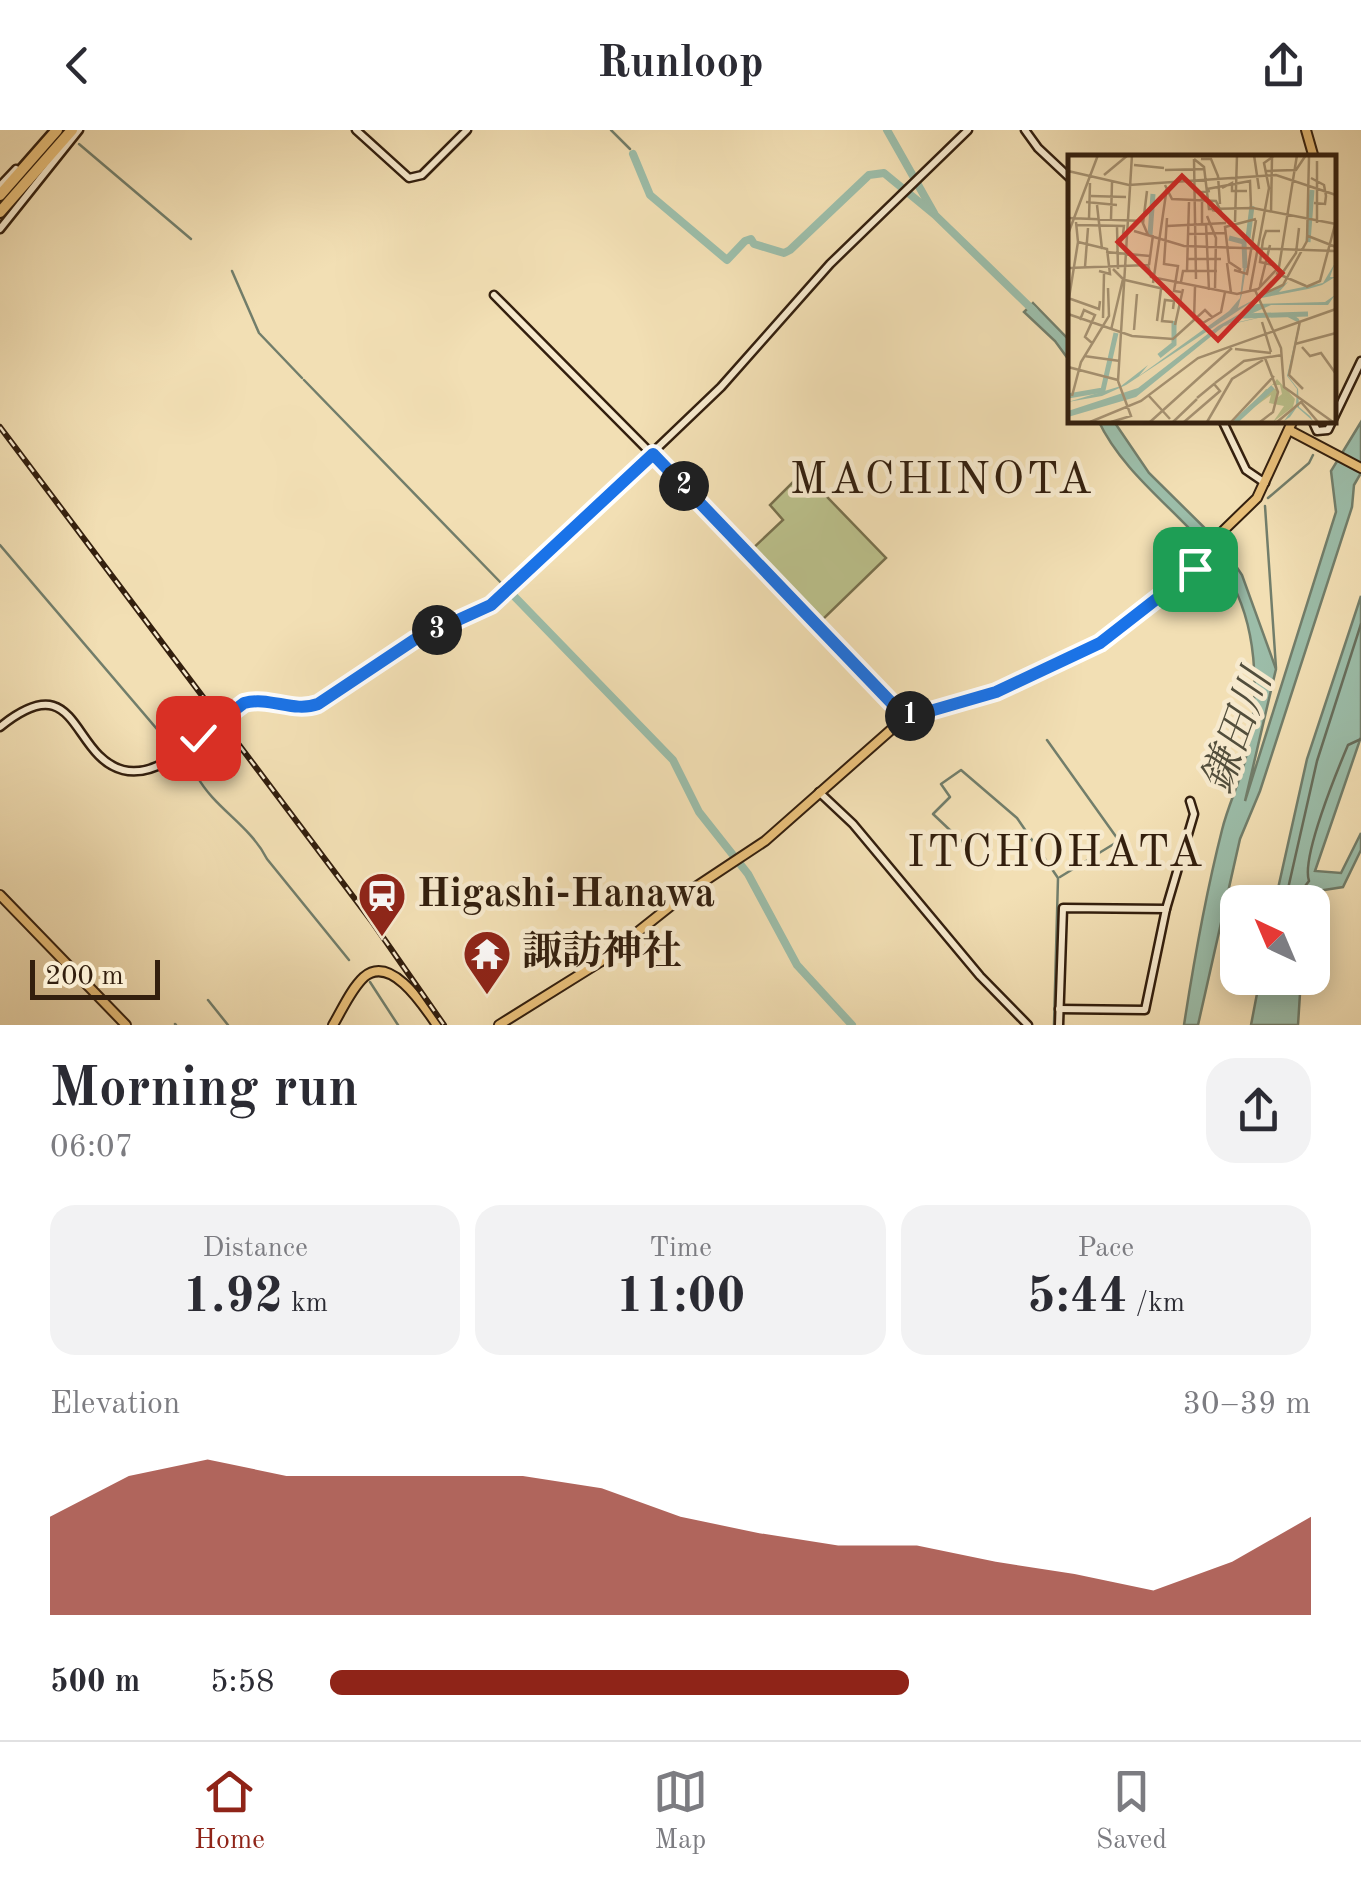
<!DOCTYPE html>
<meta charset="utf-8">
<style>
:root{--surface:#fff;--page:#f2f2f3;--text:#2b2b33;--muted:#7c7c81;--line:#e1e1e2;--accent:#8f2418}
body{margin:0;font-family:"Old Standard TT","Noto Serif JP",serif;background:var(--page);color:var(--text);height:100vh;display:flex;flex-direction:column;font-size:38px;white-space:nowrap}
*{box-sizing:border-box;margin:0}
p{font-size:32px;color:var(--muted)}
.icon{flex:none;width:55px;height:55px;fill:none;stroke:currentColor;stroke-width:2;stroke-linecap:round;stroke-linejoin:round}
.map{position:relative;height:895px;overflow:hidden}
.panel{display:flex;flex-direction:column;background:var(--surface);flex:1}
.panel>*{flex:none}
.needle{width:65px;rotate:316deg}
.tools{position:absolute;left:1220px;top:755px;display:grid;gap:20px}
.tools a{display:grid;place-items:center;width:110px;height:110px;border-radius:20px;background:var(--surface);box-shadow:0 5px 25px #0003;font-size:50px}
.scale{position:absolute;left:30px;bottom:25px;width:130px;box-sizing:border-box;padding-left:10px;border:5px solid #331f0e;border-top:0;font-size:28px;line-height:35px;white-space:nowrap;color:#331f0e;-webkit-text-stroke:8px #f7eace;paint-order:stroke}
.pin{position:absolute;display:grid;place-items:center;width:85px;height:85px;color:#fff;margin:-42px;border-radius:20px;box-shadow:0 5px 15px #0006}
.km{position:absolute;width:50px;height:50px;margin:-25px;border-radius:50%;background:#222;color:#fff;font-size:28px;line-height:50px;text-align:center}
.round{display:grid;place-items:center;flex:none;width:105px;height:105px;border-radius:30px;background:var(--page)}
.head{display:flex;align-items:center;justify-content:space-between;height:170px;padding:0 50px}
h1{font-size:55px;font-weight:800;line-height:75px}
.metrics{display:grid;grid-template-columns:repeat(3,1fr);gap:15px;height:170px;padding:10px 50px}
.metrics div{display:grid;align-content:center;border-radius:25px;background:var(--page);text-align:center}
.metrics b{font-size:50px;font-weight:800}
.metrics small{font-size:28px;font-weight:400}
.metrics p{font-size:28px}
.chart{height:280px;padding:20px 50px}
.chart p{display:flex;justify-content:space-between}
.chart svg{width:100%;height:180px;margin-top:10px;fill:var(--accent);opacity:.7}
ul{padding:0 50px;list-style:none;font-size:32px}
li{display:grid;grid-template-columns:160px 120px 1fr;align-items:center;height:75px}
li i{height:25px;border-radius:12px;background:var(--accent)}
header{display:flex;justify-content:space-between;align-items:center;height:130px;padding:0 50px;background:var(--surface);font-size:45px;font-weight:800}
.dock{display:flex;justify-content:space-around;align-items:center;height:140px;border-top:2px solid var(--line);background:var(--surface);font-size:28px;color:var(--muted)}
.dock a{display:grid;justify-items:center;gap:5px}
.dock .active{color:var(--accent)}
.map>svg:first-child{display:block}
</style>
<header><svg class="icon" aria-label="back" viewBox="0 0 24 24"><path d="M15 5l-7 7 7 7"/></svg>Runloop<svg class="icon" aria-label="share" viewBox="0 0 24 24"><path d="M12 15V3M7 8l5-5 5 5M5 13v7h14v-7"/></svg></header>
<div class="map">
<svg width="1361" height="895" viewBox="0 0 1361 895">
<rect width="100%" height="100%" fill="#f2dfb4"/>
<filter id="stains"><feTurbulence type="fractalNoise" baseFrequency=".002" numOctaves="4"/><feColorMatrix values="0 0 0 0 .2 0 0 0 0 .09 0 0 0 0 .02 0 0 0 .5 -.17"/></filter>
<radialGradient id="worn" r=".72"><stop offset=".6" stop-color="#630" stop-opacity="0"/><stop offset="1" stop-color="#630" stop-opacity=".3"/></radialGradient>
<polygon fill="#bbc18c" stroke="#77704d" stroke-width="2.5" points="803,342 886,428 817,495 749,422 783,390 770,375"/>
<g fill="#9cbda9" stroke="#727e6b" stroke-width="2.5">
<polygon points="1033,173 1071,212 1071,233 1055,211 1024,182"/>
<path d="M1098,290H1113L1149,343L1222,415L1242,445L1276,539L1245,671L1336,382L1331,341L1361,292V343L1354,355L1352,377L1260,661L1240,709L1198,895H1184C1194,830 1206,763 1222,700C1228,675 1240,652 1246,627C1259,572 1259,506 1233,455C1201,394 1129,356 1098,290Z"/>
<polygon points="1361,466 1361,607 1315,741 1341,743 1361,703 1361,720 1343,757 1311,762 1309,772 1275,772 1307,629"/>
<polygon points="1260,848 1301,848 1298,895 1251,895"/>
</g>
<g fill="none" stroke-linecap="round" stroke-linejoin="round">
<g stroke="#686e5c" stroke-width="2.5">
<polyline points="1285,772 1317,631 1361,494"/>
<path d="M1300,772L1302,760L1309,751C1301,728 1337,641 1348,615L1361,609"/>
</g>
<g stroke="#727e6b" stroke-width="2.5">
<polyline points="611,0 630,19"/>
<polyline points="79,14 191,109"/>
<polyline points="232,141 259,203 302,248"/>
<polyline points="304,250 505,457"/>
<polyline points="1268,368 1309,333 1313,325"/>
<polyline points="1265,376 1276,538"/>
<path d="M0,415L197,646C214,678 250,695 267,729L349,830"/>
<polyline points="1047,610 1117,708 1117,712 1060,747"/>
<polyline points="972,721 933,684 950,667 941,654 961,640 1017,688 1058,748 1054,895"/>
<polyline points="370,852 398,895"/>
<polyline points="208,870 228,895"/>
<polyline points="175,894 176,895"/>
</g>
<g stroke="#9cbda9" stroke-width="8">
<polyline points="887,0 934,83"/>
<polyline points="633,24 650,65 727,130 745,111 751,109 754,114 784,123 790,120 869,45 884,43 935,85 1034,181"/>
<polyline points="512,464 673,630 699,682 748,744 797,835 852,895"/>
</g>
<g stroke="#331f0e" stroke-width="11">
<g id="secondary">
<polyline points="356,0 409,48 422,45 467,0"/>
<polyline points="1025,0 1038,18 1071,49"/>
<polyline points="0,56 16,39"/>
<polyline points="0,99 79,0"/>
<polyline points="494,165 736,409 906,588"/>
<polyline points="1222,290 1246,340 1265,353"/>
<polyline points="1312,290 1317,301 1328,300 1361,231"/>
<path d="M0,597C79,533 70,626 123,640C166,651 208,593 242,574C266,561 293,584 318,574L414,510L483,479L511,458L721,257L830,134L968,0"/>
<polyline points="819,662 853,694 980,846 1028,895"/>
<polyline points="1059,879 1145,880 1166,779 1194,684 1190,671"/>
<polyline points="1059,895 1063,778 1166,779"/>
</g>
</g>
<g stroke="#331f0e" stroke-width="12">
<g id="primary">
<polyline points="1306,0 1314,28"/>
<polyline points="1289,300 1361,338"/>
<polyline points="0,765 126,895"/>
<path d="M333,895C342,880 351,859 364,847C391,824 424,876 437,895"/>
<polyline points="499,895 600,832 688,762 765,711 901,591 918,583 995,562 1100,513 1184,449 1223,401 1257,368 1293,290"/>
</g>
</g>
<g stroke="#331f0e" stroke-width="15">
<g id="highway">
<polyline points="0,65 57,0"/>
<polyline points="0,82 72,0"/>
</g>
</g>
<use href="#secondary" stroke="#f7eace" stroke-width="6"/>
<use href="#primary" stroke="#e9c07a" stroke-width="8"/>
<use href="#highway" stroke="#e9c07a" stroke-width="10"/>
<g stroke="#331f0e" stroke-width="6">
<polyline id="rail" points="0,297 373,793 444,895"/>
</g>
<use href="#rail" stroke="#f7eace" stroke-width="2.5" stroke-dasharray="8" stroke-linecap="butt"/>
</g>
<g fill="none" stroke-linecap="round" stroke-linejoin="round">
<g stroke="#fff" stroke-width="20">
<path id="route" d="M198,608L244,573C270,566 293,583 318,574L414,510L491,475L653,324L906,588L996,562L1100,513L1195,439"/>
</g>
<use href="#route" stroke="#1a73e8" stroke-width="12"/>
</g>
<defs>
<g id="station-pin" transform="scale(2.5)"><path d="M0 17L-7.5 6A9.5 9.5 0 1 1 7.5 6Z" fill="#8f2418" stroke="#f7eace"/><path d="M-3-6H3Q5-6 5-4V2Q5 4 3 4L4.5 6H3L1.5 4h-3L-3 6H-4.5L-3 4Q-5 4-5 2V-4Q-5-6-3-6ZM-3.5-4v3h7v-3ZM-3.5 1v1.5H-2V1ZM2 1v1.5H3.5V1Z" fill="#fff"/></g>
<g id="temple-pin" transform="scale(2.5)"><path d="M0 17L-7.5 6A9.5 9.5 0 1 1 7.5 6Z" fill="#8f2418" stroke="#f7eace"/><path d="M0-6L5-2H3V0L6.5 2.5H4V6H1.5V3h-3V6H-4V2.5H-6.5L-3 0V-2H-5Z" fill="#fff"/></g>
</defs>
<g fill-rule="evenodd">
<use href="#station-pin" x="382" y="766"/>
<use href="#temple-pin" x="487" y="824"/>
</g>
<g text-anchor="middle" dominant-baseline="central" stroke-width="9" stroke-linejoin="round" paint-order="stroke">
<g font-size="40" font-weight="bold" fill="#331f0e" stroke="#f7eace" text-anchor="start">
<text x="417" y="766">Higashi-Hanawa</text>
<text x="522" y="824">諏訪神社</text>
</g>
<g font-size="42" font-style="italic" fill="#524e3c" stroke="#f7eace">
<text transform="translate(1239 602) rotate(-70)">鎌田川</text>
</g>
<g font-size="45" letter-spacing="2.5" fill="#331f0e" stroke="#f7eace">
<text x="942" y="351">MACHINOTA</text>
<text x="1056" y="724">ITCHOHATA</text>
</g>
</g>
<g transform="translate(1068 25)">
<rect width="268" height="268" fill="#f2dfb4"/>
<path d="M209,224L227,244L225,252L205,267L216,251L201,248L203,240L178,258L198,234H210L208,244L214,239L212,230H204Z" fill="#bbc18c"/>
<path d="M176,108L178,113L174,139L170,153L220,127L211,137L255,128L267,108L262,122H267L254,130L240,134L188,144L58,230L34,241L0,247L53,231L80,210L71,221L161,156L172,143ZM267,140L260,150H203L158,170L209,158L222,159L227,161L231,164L232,172L220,221L230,234L231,252L242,261L245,266L229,252L222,262L216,266L228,249L229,234L219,221L231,168L212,158L156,171L68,242L0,262V256L70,233L150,171L189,149L257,147Z" fill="#9cbda9"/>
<path fill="none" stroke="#9cbda9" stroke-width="5" d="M82,80L85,39M161,83L176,87L177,113M180,83L184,51M240,87L244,35M174,161L240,159M91,201L106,189V166M0,241L35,235L48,178M167,267L205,232"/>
<path fill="none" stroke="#a69272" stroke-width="2.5" d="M186,0L191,34M126,4L136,12L141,54L185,53L268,69M126,4L128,124M133,4H143L150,21L152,49M66,10L96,13M97,15L137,14M0,16L61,30L208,20L268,40M198,16L228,15L238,0M36,20L60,0M243,23L256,30L258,41L257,49L246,48M97,30L104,44L148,46L153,57L144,55M154,33L164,28V36H179M139,34L182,26L183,52M23,41L58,42M18,47L49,50M29,50L34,94M203,57L204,2M139,61L148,83L147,133M0,63L74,66L80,80M99,63L96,109L110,111L106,136L113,137M21,64L22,28M43,64L44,27M8,67L10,87L39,94L42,119L31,116M167,67L169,0M75,68L79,36M134,68V37L142,36M249,68V6M138,69L141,135M9,70L56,71L55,79M99,71L158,68M49,72L50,114M66,76L116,91L268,96M0,79L30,0M119,79L157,78M240,81L268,92M38,97L82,101M119,104H153M159,108L163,138M81,110L85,80M205,110L192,107L195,85L198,76H212M17,112L20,73M0,113L80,110L83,122L169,139L190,134L211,112L229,0M166,115L179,119L188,65M173,115L161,107L157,72L188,64M119,116L121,47M208,118L238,131M213,120L228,98L231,73M57,125L96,134M113,127L115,116H149M85,128L99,32M192,131L202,90M238,132L252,126L268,66M182,135L201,33L196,8L207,0M187,135L213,193L216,232L265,267M195,139L215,130L239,86L241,2M0,143L31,154L32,146M1,143L10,87M0,159L64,181L105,184L137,155L144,162M129,162L135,168L153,157L157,137M35,163L36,119M12,165L16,155L27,160L17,182L24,188M126,165L127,132M89,166L93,134M232,166L221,220L235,234M105,167L94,166L97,145L106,146L105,154M194,167L203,197M107,170L115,134M43,175L55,124L45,114M66,175L69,139M227,189L268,178M234,192L242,201L253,198L268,219M167,194L203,198M16,201L52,206M0,212L50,225M147,228L176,206L214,200M4,241L13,207L41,161L40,133M81,241L102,264M22,267L73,246L130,203L268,154M43,267L63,261L50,226L64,0M82,267L164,193M105,267L129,244M116,267L152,236L146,229L129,243M139,267L164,224L195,205M163,267L206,221M192,267L205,257L210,237L197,203M209,267L233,247L250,267"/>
<path fill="#d62828" fill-opacity="0.15" stroke="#d62828" stroke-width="5" d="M114,21L214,118L150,185L50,87Z"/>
<rect width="268" height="268" fill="none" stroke="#331f0e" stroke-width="5"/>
</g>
<rect width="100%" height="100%" filter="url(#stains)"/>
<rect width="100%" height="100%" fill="url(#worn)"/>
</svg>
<div class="tools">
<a><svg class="needle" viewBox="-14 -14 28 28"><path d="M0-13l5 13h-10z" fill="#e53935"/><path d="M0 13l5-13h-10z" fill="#7c7c81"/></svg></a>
</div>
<div class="scale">200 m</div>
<div class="pin" style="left:1195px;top:439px;background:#1e9e55"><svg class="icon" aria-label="arrive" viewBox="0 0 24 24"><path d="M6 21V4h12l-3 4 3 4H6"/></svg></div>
<div class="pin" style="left:198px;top:608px;background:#d93025"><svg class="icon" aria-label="check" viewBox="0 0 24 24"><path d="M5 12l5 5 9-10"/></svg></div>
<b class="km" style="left:910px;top:586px">1</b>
<b class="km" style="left:684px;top:356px">2</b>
<b class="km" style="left:437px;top:500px">3</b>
</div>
<section class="panel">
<div class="head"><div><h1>Morning run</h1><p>06:07</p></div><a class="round"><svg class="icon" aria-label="share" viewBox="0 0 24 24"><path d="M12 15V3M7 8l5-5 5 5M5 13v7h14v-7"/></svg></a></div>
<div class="metrics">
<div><p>Distance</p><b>1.92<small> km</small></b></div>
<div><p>Time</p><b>11:00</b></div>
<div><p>Pace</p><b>5:44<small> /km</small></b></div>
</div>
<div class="chart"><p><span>Elevation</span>30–39 m</p>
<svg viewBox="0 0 160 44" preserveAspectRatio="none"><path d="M0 44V20L10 10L20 6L30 10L40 10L50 10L60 10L70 13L80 20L90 24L100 27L110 27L120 31L130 34L140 38L150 31L160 20V44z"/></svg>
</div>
<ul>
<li><b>500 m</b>5:58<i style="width:59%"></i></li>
</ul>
</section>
<nav class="dock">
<a class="active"><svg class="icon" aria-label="home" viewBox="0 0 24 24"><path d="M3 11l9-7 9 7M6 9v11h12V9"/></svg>Home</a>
<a><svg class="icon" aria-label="map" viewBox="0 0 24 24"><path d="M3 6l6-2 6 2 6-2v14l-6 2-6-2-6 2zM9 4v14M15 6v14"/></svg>Map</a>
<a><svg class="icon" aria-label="saved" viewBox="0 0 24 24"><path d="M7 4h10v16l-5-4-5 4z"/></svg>Saved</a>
</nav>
